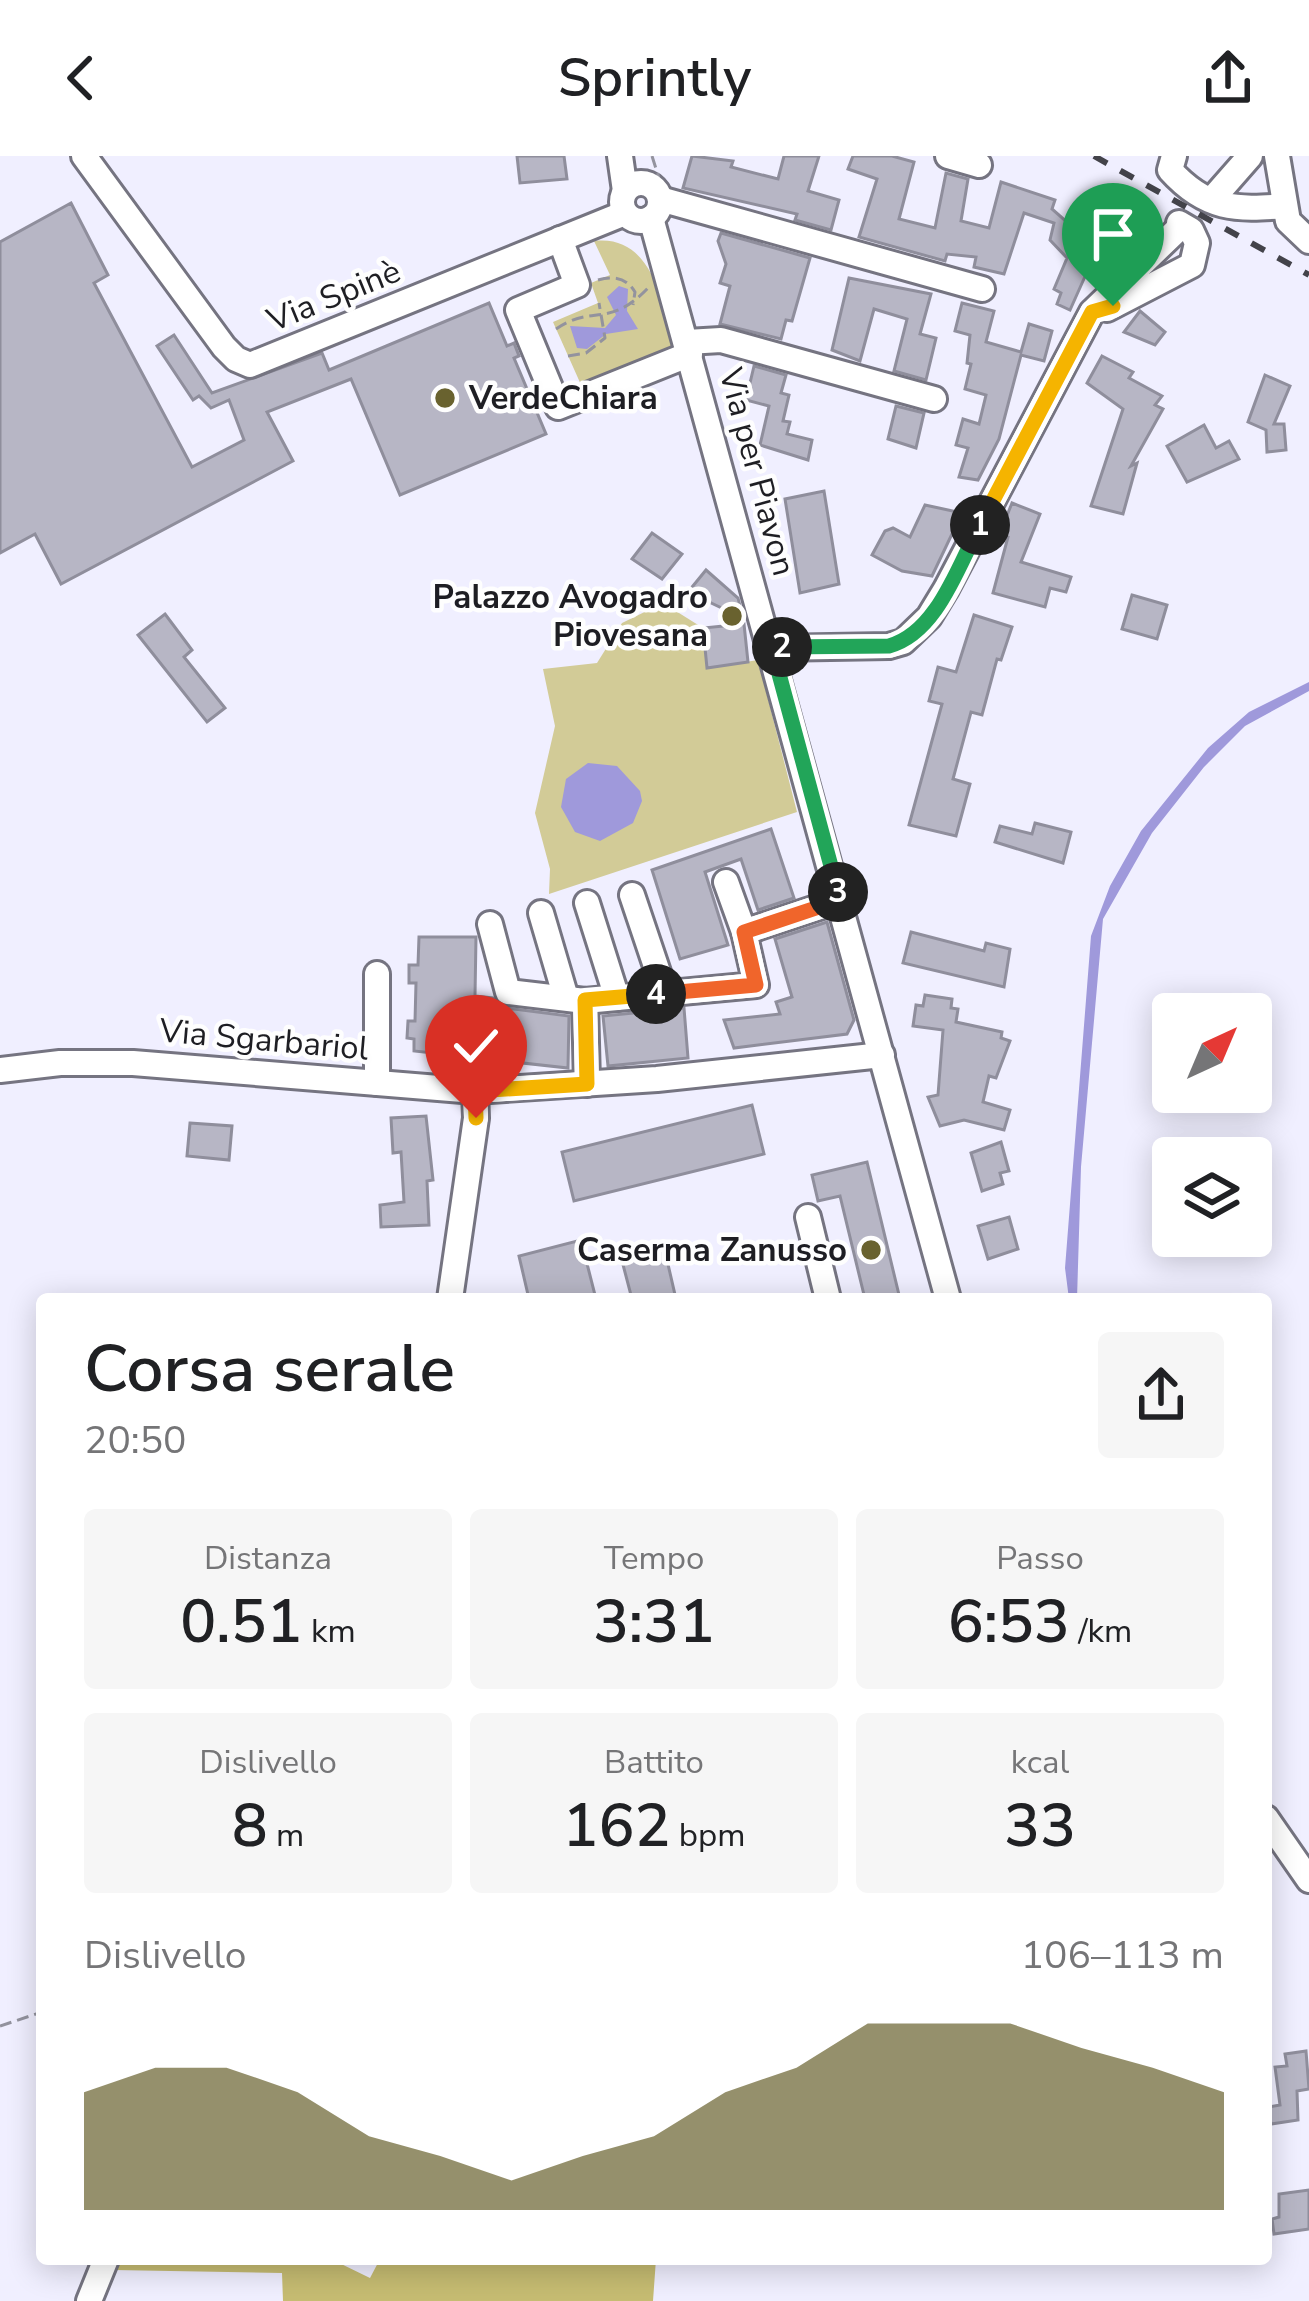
<!DOCTYPE html>
<html lang="it">
<meta charset="utf-8">
<style>
:root{--surface:#fff;--page:#f6f6f6;--text:#202124;--muted:#757577;--accent:#69622f}
body{margin:0;font-family:"Nunito Sans",sans-serif;background:var(--page);color:var(--text);height:100vh;display:flex;flex-direction:column;font-size:45px;white-space:nowrap}
*{box-sizing:border-box;margin:0}
p{font-size:39px;color:var(--muted)}
.icon{flex:none;width:66px;height:66px;fill:none;stroke:currentColor;stroke-width:2;stroke-linecap:round;stroke-linejoin:round}
.map{position:relative;flex:1;overflow:hidden}
.side{position:absolute;left:36px;top:1137px;width:1236px;height:972px;display:flex;flex-direction:column;background:var(--surface);border-radius:12px;box-shadow:0 6px 30px #0003}
.side>*{flex:none}
.needle{width:78px;rotate:44deg}
.buttons{position:absolute;left:1152px;top:837px;display:grid;gap:24px}
.buttons a{display:grid;place-items:center;width:120px;height:120px;border-radius:12px;background:var(--surface);box-shadow:0 6px 30px #0003;font-size:60px}
.pin{position:absolute;display:grid;place-items:center;width:102px;height:102px;color:#fff;margin:-123px -51px;border-radius:50% 50% 50% 0;rotate:-45deg;box-shadow:0 0 12px #0007}
.pin .icon{rotate:45deg}
.km{position:absolute;width:60px;height:60px;margin:-30px;border-radius:50%;background:#222;color:#fff;font-size:33px;line-height:60px;text-align:center}
.round{display:grid;place-items:center;flex:none;width:126px;height:126px;border-radius:12px;background:var(--page)}
.head{display:flex;align-items:center;justify-content:space-between;height:204px;padding:0 48px}
h1{font-size:66px;font-weight:600;line-height:90px}
.figures{display:grid;grid-template-columns:repeat(3,1fr);gap:18px;height:204px;padding:12px 48px}
.figures div{display:grid;align-content:center;border-radius:12px;background:var(--page);text-align:center}
.figures b{font-size:60px;font-weight:600}
.figures small{font-size:33px;font-weight:400}
.figures p{font-size:33px}
.chart{height:336px;padding:24px 48px}
.chart p{display:flex;justify-content:space-between}
.chart svg{width:100%;height:216px;margin-top:12px;fill:var(--accent);opacity:.7}
header{display:flex;justify-content:space-between;align-items:center;height:156px;padding:0 48px;background:var(--surface);font-size:54px;font-weight:600}
.map>svg:first-child{display:block}
</style>
<header><svg class="icon" aria-label="back" viewBox="0 0 24 24"><path d="M15 5l-7 7 7 7"/></svg>Sprintly<svg class="icon" aria-label="share" viewBox="0 0 24 24"><path d="M12 15V3M7 8l5-5 5 5M5 13v7h14v-7"/></svg></header>
<div class="map">
<svg width="1309" height="2145" viewBox="0 0 1309 2145">
<rect width="100%" height="100%" fill="#f0efff"/>
<g fill="#d2cb97">
<path d="M594,85C653,78 662,148 677,191L582,231L553,166L598,147L591,127L610,119Z"/>
<polygon points="663,447 703,472 707,512 758,504 797,656 549,738 550,713 535,657 555,570 543,513 597,507 622,467"/>
</g>
<polygon fill="#c6bc72" points="119,2103 331,2103 370,2122 380,2103 656,2103 653,2145 283,2145 282,2117 114,2114"/>
<g fill="#9f99db">
<polygon points="619,130 628,133 627,155 638,173 606,178 587,193 577,192 570,170 605,172 616,159 607,141"/>
<polygon points="1309,526 1309,535 1245,570 1204,611 1152,677 1103,763 1081,1011 1077,1143 1069,1143 1065,1112 1091,780 1110,730 1141,675 1208,592 1249,556"/>
<polygon points="588,607 617,610 640,635 642,645 633,667 600,685 575,676 561,651 566,623"/>
</g>
<g fill="#b7b6c5" stroke="#8f8e9c" stroke-width="3">
<polygon points="517,0 564,0 567,23 520,27"/>
<polygon points="692,0 733,5 731,11 778,23 784,0 819,0 808,35 839,44 831,74 795,64 797,58 683,32"/>
<polygon points="853,0 892,0 914,6 899,63 935,72 946,17 968,23 961,65 989,72 1001,26 1055,44 1052,53 1102,97 1116,82 1131,96 1098,127 1087,116 1070,154 1057,148 1061,137 1054,133 1067,102 1050,84 1054,67 1024,57 1004,118 974,111 976,101 947,98 945,105 859,81 877,23 848,13"/>
<polygon points="71,47 108,119 94,127 192,311 244,284 229,244 211,252 199,240 193,244 157,190 174,179 212,237 322,197 329,214 489,147 507,190 514,187 519,200 514,202 546,278 400,339 351,223 267,256 293,305 61,428 35,378 0,397 0,86"/>
<polygon points="721,77 810,102 792,165 786,164 781,183 720,168 730,130 720,127 726,108 718,85"/>
<polygon points="849,122 931,138 920,178 936,182 926,224 894,215 907,163 874,153 860,205 832,194"/>
<polygon points="962,147 994,155 986,186 1021,196 1029,168 1052,175 1044,205 1021,199 999,283 978,324 959,321 968,292 956,289 963,263 979,268 986,239 965,233 971,208 967,207 970,179 955,175"/>
<polygon points="1140,155 1165,176 1155,189 1124,176"/>
<polygon points="1102,200 1133,216 1129,222 1162,240 1155,249 1163,253 1131,310 1137,307 1123,358 1091,350 1123,253 1087,227"/>
<polygon points="754,210 786,219 781,237 789,239 783,265 790,266 787,278 812,284 808,304 760,289 769,250 746,244"/>
<polygon points="1265,219 1290,230 1274,268 1284,268 1286,294 1267,296 1266,274 1248,266"/>
<polygon points="896,250 924,257 916,292 888,283"/>
<polygon points="1204,269 1216,292 1229,285 1239,303 1187,326 1167,290"/>
<polygon points="824,335 839,428 800,437 785,343"/>
<polygon points="1012,347 1040,358 1021,406 1071,421 1066,436 1050,432 1045,451 993,437 1008,381 1000,377"/>
<polygon points="925,349 962,357 932,420 902,415 872,399 885,375 893,372 910,381"/>
<polygon points="652,377 682,398 662,423 632,403"/>
<polygon points="706,414 738,442 743,462 688,436"/>
<polygon points="1132,439 1167,449 1157,483 1122,473"/>
<polygon points="165,458 192,494 184,501 225,552 207,566 138,479"/>
<polygon points="974,459 1012,471 1001,504 997,503 982,559 971,556 953,623 970,628 956,680 909,669 942,548 929,545 938,511 956,516"/>
<polygon points="744,468 748,506 707,512 703,472"/>
<polygon points="1035,667 1071,676 1063,707 995,686 1000,670 1032,678"/>
<polygon points="771,673 794,742 758,754 741,703 705,716 728,789 680,803 652,714"/>
<polygon points="827,766 854,864 847,878 734,892 724,864 780,858 776,846 792,841 775,783"/>
<polygon points="911,776 984,795 986,787 1010,793 1004,831 903,807"/>
<polygon points="419,781 476,781 475,840 493,842 506,852 569,860 568,912 414,895 414,883 407,882 408,865 415,865 416,827 409,827 409,809 418,809"/>
<polygon points="925,839 952,843 951,852 958,853 956,866 1002,876 1001,882 1010,885 996,922 989,920 983,946 1010,954 1004,974 964,964 940,970 928,941 938,939 943,874 913,870 916,849 923,850"/>
<polygon points="684,852 688,902 608,910 603,860"/>
<polygon points="752,949 764,998 574,1045 562,996"/>
<polygon points="426,960 433,1024 427,1025 429,1069 381,1071 380,1049 404,1046 401,996 393,997 391,962"/>
<polygon points="190,967 232,970 229,1004 187,1000"/>
<polygon points="1001,986 1009,1015 1000,1017 1003,1028 982,1035 971,997"/>
<polygon points="867,1006 900,1143 865,1143 840,1040 818,1045 812,1019"/>
<polygon points="1009,1061 1018,1093 988,1103 978,1070"/>
<polygon points="581,1084 596,1143 529,1143 519,1100"/>
<polygon points="664,1091 676,1143 632,1143 621,1101"/>
<polygon points="1306,1895 1309,1933 1297,1935 1298,1964 1271,1968 1268,1951 1280,1949 1275,1911 1287,1910 1285,1898"/>
<polygon points="1309,2034 1309,2073 1274,2078 1272,2063 1279,2061 1279,2038"/>
</g>
<g fill="none" stroke-linecap="round" stroke-linejoin="round">
<g stroke="#757481" stroke-width="30">
<g id="minor">
<polyline points="84,0 224,191 236,203 250,209 625,57"/>
<polyline points="620,0 625,35"/>
<polyline points="948,0 979,9"/>
<path d="M1174,0L1170,14C1206,54 1236,54 1285,50"/>
<polyline points="1277,0 1288,65 1309,85"/>
<circle cx="641" cy="46" r="19"/>
<polyline points="1215,40 1250,0"/>
<polyline points="660,43 982,133"/>
<polyline points="651,62 948,1143"/>
<polyline points="560,83 577,129 518,154 558,251 690,198"/>
<polyline points="1107,153 1192,109 1197,87 1191,74 1179,67"/>
<polyline points="687,186 721,184 934,243"/>
<polyline points="772,492 889,490 903,486 929,461 946,433 1092,156 1177,74"/>
<polyline points="726,726 744,776 840,744"/>
<polyline points="632,739 665,837"/>
<polyline points="587,747 617,842"/>
<polyline points="541,757 566,842"/>
<polyline points="490,768 508,836 585,845 756,829 744,776"/>
<polyline points="585,845 587,928"/>
<polyline points="0,914 60,907 133,907 475,935 657,923 882,899"/>
<polyline points="377,927 377,818"/>
<polyline points="808,1061 828,1143"/>
<polyline points="450,1143 476,962 475,935"/>
<polyline points="1266,1662 1309,1724"/>
<polyline points="89,2145 106,2103"/>
</g>
</g>
<g stroke="#93939e" stroke-width="3" stroke-dasharray="12 6" stroke-linecap="butt">
<polyline points="652,0 659,22"/>
<path d="M598,124C613,120 626,121 635,136L633,149"/>
<path d="M556,173C592,148 609,173 648,132"/>
<polyline points="568,200 586,197 605,182 599,147"/>
<polyline points="0,1870 42,1856"/>
</g>
<use href="#minor" stroke="#fff" stroke-width="24"/>
<polyline stroke="#43434a" stroke-width="6" stroke-dasharray="15 15" stroke-linecap="butt" points="1094,0 1309,119"/>
</g>
<g fill="none" stroke-linecap="round" stroke-linejoin="round">
<g stroke="#fff" stroke-width="24">
<polyline id="split-1" points="980,369 1092,156 1113,150"/>
</g>
<g stroke="#fff" stroke-width="24">
<path id="split-2" d="M782,491L889,490C937,477 958,410 980,369"/>
</g>
<g stroke="#fff" stroke-width="24">
<polyline id="split-3" points="782,491 772,492 838,736"/>
</g>
<g stroke="#fff" stroke-width="24">
<polyline id="split-4" points="656,838 756,829 744,776 840,744 838,736"/>
</g>
<g stroke="#fff" stroke-width="24">
<polyline id="split-5" points="476,962 475,935 587,928 585,844 656,838"/>
</g>
<use href="#split-1" stroke="#f5b400" stroke-width="15"/>
<use href="#split-2" stroke="#22a559" stroke-width="15"/>
<use href="#split-3" stroke="#22a559" stroke-width="15"/>
<use href="#split-4" stroke="#f0652b" stroke-width="15"/>
<use href="#split-5" stroke="#f5b400" stroke-width="15"/>
</g>
<g fill="#69622f" stroke="#fefefe" stroke-width="4.5">
<circle cx="445" cy="242" r="12"/>
<circle cx="732" cy="460" r="12"/>
<circle cx="871" cy="1094" r="12"/>
</g>
<g text-anchor="middle" dominant-baseline="central" stroke-width="9" stroke-linejoin="round" paint-order="stroke">
<g font-size="33" fill="#1e1e23" stroke="#fefefe">
<text transform="translate(334 140) rotate(-22)">Via Spinè</text>
<text transform="translate(757 316) rotate(75)">Via per Piavon</text>
<text transform="translate(264 884) rotate(5)">Via Sgarbariol</text>
</g>
<g font-size="33" font-weight="bold" fill="#1e1e23" stroke="#fefefe" text-anchor="end">
<text x="469" y="242" text-anchor="start">VerdeChiara</text>
<text x="708" y="441">Palazzo Avogadro<tspan x="708" dy="38">Piovesana</tspan></text>
<text x="847" y="1094">Caserma Zanusso</text>
</g>
</g>
</svg>
<div class="buttons">
<a><svg class="needle" viewBox="-14 -14 28 28"><path d="M0-13l5 13h-10z" fill="#e53935"/><path d="M0 13l5-13h-10z" fill="#757577"/></svg></a>
<a><svg class="icon" aria-label="layers" viewBox="0 0 24 24"><path d="M12 4l9 5-9 5-9-5zM3 14l9 5 9-5"/></svg></a>
</div>
<div class="pin" style="left:1113px;top:150px;background:#1e9e55"><svg class="icon" aria-label="arrive" viewBox="0 0 24 24"><path d="M6 21V4h12l-3 4 3 4H6"/></svg></div>
<div class="pin" style="left:476px;top:962px;background:#d93025"><svg class="icon" aria-label="check" viewBox="0 0 24 24"><path d="M5 12l5 5 9-10"/></svg></div>
<b class="km" style="left:980px;top:369px">1</b>
<b class="km" style="left:782px;top:491px">2</b>
<b class="km" style="left:838px;top:736px">3</b>
<b class="km" style="left:656px;top:838px">4</b>
<section class="side">
<div class="head"><div><h1>Corsa serale</h1><p>20:50</p></div><a class="round"><svg class="icon" aria-label="share" viewBox="0 0 24 24"><path d="M12 15V3M7 8l5-5 5 5M5 13v7h14v-7"/></svg></a></div>
<div class="figures">
<div><p>Distanza</p><b>0.51<small> km</small></b></div>
<div><p>Tempo</p><b>3:31</b></div>
<div><p>Passo</p><b>6:53<small> /km</small></b></div>
</div>
<div class="figures">
<div><p>Dislivello</p><b>8<small> m</small></b></div>
<div><p>Battito</p><b>162<small> bpm</small></b></div>
<div><p>kcal</p><b>33</b></div>
</div>
<div class="chart"><p><span>Dislivello</span>106–113 m</p>
<svg viewBox="0 0 160 44" preserveAspectRatio="none"><path d="M0 44V20L10 15L20 15L30 20L40 29L50 33L60 38L70 33L80 29L90 20L100 15L110 6L120 6L130 6L140 11L150 15L160 20V44z"/></svg>
</div>
</section>
</div>
